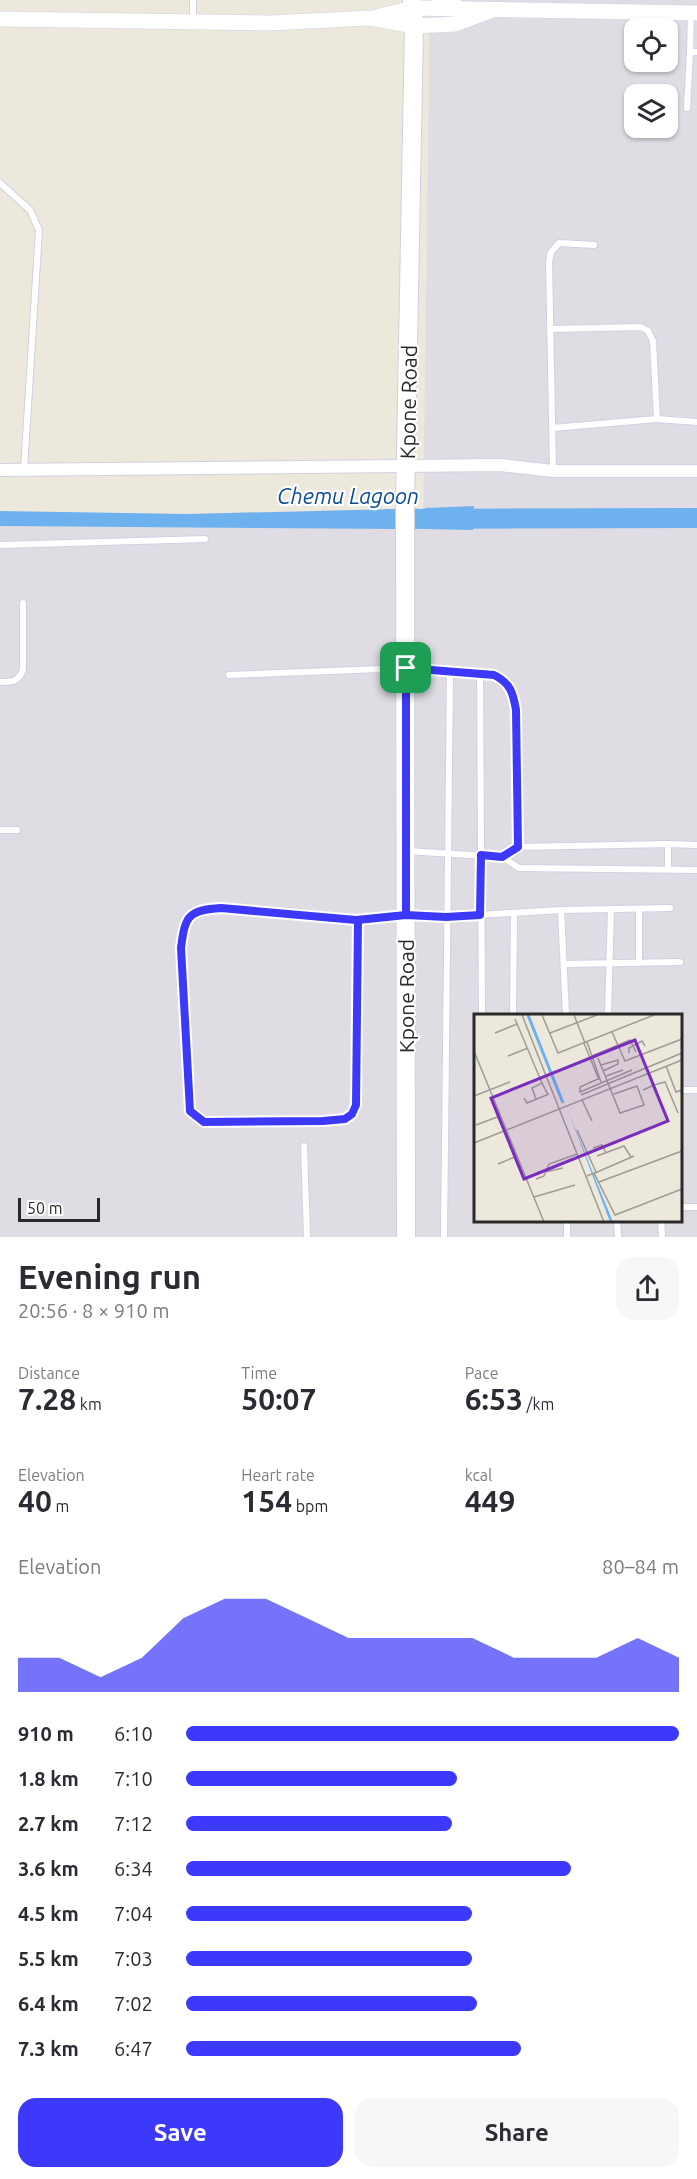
<!DOCTYPE html>
<meta charset="utf-8">
<style>
:root{--surface:#fff;--page:#f7f7f7;--text:#2b2b33;--muted:#7c7c81;--accent:#3d39fa}
body{margin:0;font-family:Ubuntu,sans-serif;background:var(--page);color:var(--text);height:100vh;display:flex;flex-direction:column;font-size:22px;white-space:nowrap}
*{box-sizing:border-box;margin:0}
p{font-size:20px;color:var(--muted)}
.icon{flex:none;width:33px;height:33px;fill:none;stroke:currentColor;stroke-width:2;stroke-linecap:round;stroke-linejoin:round}
.map{position:relative;height:1237px;overflow:hidden}
.side{display:flex;flex-direction:column;background:var(--surface);flex:1}
.side>*{flex:none}
.buttons{position:absolute;left:624px;top:18px;display:grid;gap:12px}
.buttons a{display:grid;place-items:center;width:54px;height:54px;border-radius:12px;background:var(--surface);box-shadow:0 2px 4px #0004;font-size:30px}
.scale{position:absolute;left:18px;bottom:15px;width:82px;box-sizing:border-box;padding-left:6px;border:3px solid #292929;border-top:0;font-size:16px;line-height:21px;white-space:nowrap;color:#292929;-webkit-text-stroke:4px #fff;paint-order:stroke}
.pin{position:absolute;display:grid;place-items:center;width:51px;height:51px;color:#fff;margin:-26px;border-radius:12px;box-shadow:0 3px 9px #0006}
.round{display:grid;place-items:center;flex:none;width:63px;height:63px;border-radius:18px;background:var(--page)}
.headline{display:flex;align-items:center;justify-content:space-between;height:102px;padding:0 18px}
h1{font-size:33px;font-weight:600;line-height:45px}
.figures{display:grid;grid-template-columns:repeat(3,1fr);gap:9px;height:102px;padding:6px 18px}
.figures div{display:grid;align-content:center}
.figures b{font-size:30px;font-weight:600}
.figures small{font-size:16px;font-weight:400}
.figures p{font-size:16px}
.chart{height:168px;padding:12px 18px}
.chart p{display:flex;justify-content:space-between}
.chart svg{width:100%;height:108px;margin-top:6px;fill:var(--accent);opacity:.7}
.cta{display:flex;gap:12px;margin-top:auto;padding:12px 18px}
.cta a{flex:1;height:69px;border-radius:18px;background:var(--accent);color:#fff;font-size:24px;font-weight:600;line-height:69px;text-align:center}
.cta a+a{background:var(--page);color:var(--text)}
ul{padding:0 18px;list-style:none;font-size:20px}
li{display:grid;grid-template-columns:96px 72px 1fr;align-items:center;height:45px}
li i{height:15px;border-radius:8px;background:var(--accent)}
.map>svg:first-child{display:block}
</style>
<div class="map">
<svg width="697" height="1237" viewBox="0 0 697 1237">
<rect width="100%" height="100%" fill="#ece8db"/>
<path fill="#e0dce4" fill-rule="evenodd" d="M430,0H697V1237H0V526L423,529ZM634,28H668V62H634ZM634,94H668V128H634ZM475,1015H680V1220H475Z"/>
<g fill="#6db1ef">
<polygon points="474,506 473,530 425,529 425,508"/>
<polygon points="397,509 397,529 0,526 0,511 187,514"/>
</g>
<g fill="none" stroke-linecap="round" stroke-linejoin="round">
<polyline stroke="#6db1ef" stroke-width="20" points="388,519 697,518"/>
<g stroke="#d1d0e2" stroke-width="8">
<g id="service">
<polyline points="691,15 690,52 697,52"/>
<polyline points="193,21 193,0"/>
<polyline points="687,108 690,52"/>
<polyline points="0,183 30,210 39,230 24,469"/>
<polyline points="550,329 641,327 648,331 653,341 657,419 552,428"/>
<polyline points="657,419 697,422"/>
<polyline points="553,470 549,262 551,252 559,243 594,245"/>
<polyline points="0,545 205,539"/>
<polyline points="480,673 482,1015"/>
<path d="M229,675L406,668L494,675C510,683 513,693 516,710L518,847"/>
<path d="M0,682C12,682 18,682 23,670V603"/>
<polyline points="0,830 17,830"/>
<polyline points="668,844 668,869"/>
<polyline points="407,851 502,857 519,868 697,870"/>
<polyline points="502,857 518,847 668,844 697,845"/>
<polyline points="639,909 639,963"/>
<polyline points="561,910 566,1015"/>
<path d="M358,919L356,1105L352,1114L345,1119L323,1121L214,1122H204L190,1111L181,948C185,916 188,910 221,908L356,920L406,915L446,917L561,910L670,908"/>
<polyline points="564,964 680,962"/>
<polyline points="513,1015 514,913"/>
<polyline points="608,1015 611,909"/>
<polyline points="680,1090 697,1090"/>
<polyline points="304,1146 307,1237"/>
<polyline points="680,1207 697,1207"/>
<polyline points="617,1220 618,1237"/>
<polyline points="661,1220 662,1237"/>
<polyline points="444,1237 450,671"/>
<polyline points="567,1237 567,1220"/>
</g>
</g>
<g stroke="#d1d0e2" stroke-width="14">
<polyline id="minor" points="0,470 500,465 553,471 697,471"/>
</g>
<g stroke="#d1d0e2" stroke-width="16">
<g id="tertiary">
<polyline points="376,17 412,8 697,13"/>
<polyline points="0,19 270,23 370,18 414,26 455,24 493,10"/>
</g>
</g>
<g stroke="#d1d0e2" stroke-width="20">
<g id="secondary">
<polyline points="440,0 456,8"/>
<polyline points="406,1237 405,506 414,26 412,0"/>
</g>
</g>
<use href="#service" stroke="#fff" stroke-width="6"/>
<use href="#minor" stroke="#fff" stroke-width="12"/>
<use href="#tertiary" stroke="#fff" stroke-width="15"/>
<use href="#secondary" stroke="#fff" stroke-width="18"/>
</g>
<g fill="none" stroke-linecap="round" stroke-linejoin="round">
<g stroke="#fff" stroke-width="12">
<path id="route" d="M406,668V915L358,920L356,1105L352,1114L345,1119L323,1121L204,1122L190,1111L181,948C185,916 188,910 221,908L356,920L406,915L446,917L480,915L481,855L502,857L518,847L516,710C513,692 510,683 494,675L406,668"/>
</g>
<use href="#route" stroke="#3d39fa" stroke-width="8"/>
</g>
<g text-anchor="middle" dominant-baseline="central" stroke-width="4.5" stroke-linejoin="round" paint-order="stroke">
<g font-size="21" fill="#292929" stroke="#fff">
<text transform="translate(408 402) rotate(-89)">Kpone Road</text>
<text transform="translate(406 996) rotate(-90)">Kpone Road</text>
</g>
<g font-size="22" font-style="italic" fill="#0d4c9a" stroke="#fff">
<text x="348" y="495">Chemu Lagoon</text>
</g>
</g>
<g transform="translate(474 1014)">
<rect width="208" height="208" fill="#ece8db"/>
<path d="M93,94L117,154L139,208H136Z" fill="#6db1ef"/>
<path fill="none" stroke="#6db1ef" stroke-width="3" d="M54,1L89,89"/>
<path fill="none" stroke="#9e9c94" stroke-width="1.5" d="M48,1L130,208M68,1L84,39L180,1M100,1L111,29M41,5L68,69M138,18L151,47L208,25M21,19L43,10M76,19L123,1M113,28L127,68M110,29L125,66M0,37L70,208M155,39V34L168,27L171,32M34,42L54,34M118,42L156,26L162,38M124,44L146,99L170,91L163,72L140,80M127,51L144,46V50L129,57M192,52L202,78L208,76M132,62L149,56M180,71L191,68L204,99M169,76L180,71L175,59M106,78L158,56M106,79V73L124,65M107,81L208,39M0,82L36,68M50,84L53,89L75,80M62,85L58,74L68,69L74,81M108,86L118,107M2,111L26,102M103,116L122,158M0,129L208,46M119,134L128,131L132,139M123,142L150,132L157,143M24,150L43,142M71,158L89,154M121,159L160,142M113,162L120,159L141,201L208,175M62,165L70,162L75,150L103,140M125,168L208,137M60,183L101,171"/>
<path fill="#7b2cbf" fill-opacity="0.15" stroke="#7b2cbf" stroke-width="3" d="M161,26L194,107L50,165L17,84Z"/>
<rect width="208" height="208" fill="none" stroke="#292929" stroke-width="3"/>
</g>
</svg>
<div class="buttons">
<a><svg class="icon" aria-label="locate" viewBox="0 0 24 24"><circle cx="12" cy="12" r="6"/><path d="M12 2v4M12 18v4M2 12h4M18 12h4"/></svg></a>
<a><svg class="icon" aria-label="layers" viewBox="0 0 24 24"><path d="M12 4l9 5-9 5-9-5zM3 14l9 5 9-5"/></svg></a>
</div>
<div class="scale">50 m</div>
<div class="pin" style="left:406px;top:668px;background:#1e9e55"><svg class="icon" aria-label="arrive" viewBox="0 0 24 24"><path d="M6 21V4h12l-3 4 3 4H6"/></svg></div>
</div>
<section class="side">
<div class="headline"><div><h1>Evening run</h1><p>20:56 · 8 × 910 m</p></div><a class="round"><svg class="icon" aria-label="share" viewBox="0 0 24 24"><path d="M12 15V3M7 8l5-5 5 5M5 13v7h14v-7"/></svg></a></div>
<div class="figures">
<div><p>Distance</p><b>7.28<small> km</small></b></div>
<div><p>Time</p><b>50:07</b></div>
<div><p>Pace</p><b>6:53<small> /km</small></b></div>
</div>
<div class="figures">
<div><p>Elevation</p><b>40<small> m</small></b></div>
<div><p>Heart rate</p><b>154<small> bpm</small></b></div>
<div><p>kcal</p><b>449</b></div>
</div>
<div class="chart"><p><span>Elevation</span>80–84 m</p>
<svg viewBox="0 0 160 44" preserveAspectRatio="none"><path d="M0 44V30L10 30L20 38L30 30L40 14L50 6L60 6L70 14L80 22L90 22L100 22L110 22L120 30L130 30L140 30L150 22L160 30V44z"/></svg>
</div>
<ul>
<li><b>910 m</b>6:10<i style="width:100%"></i></li>
<li><b>1.8 km</b>7:10<i style="width:55%"></i></li>
<li><b>2.7 km</b>7:12<i style="width:54%"></i></li>
<li><b>3.6 km</b>6:34<i style="width:78%"></i></li>
<li><b>4.5 km</b>7:04<i style="width:58%"></i></li>
<li><b>5.5 km</b>7:03<i style="width:58%"></i></li>
<li><b>6.4 km</b>7:02<i style="width:59%"></i></li>
<li><b>7.3 km</b>6:47<i style="width:68%"></i></li>
</ul>
<div class="cta"><a>Save</a><a>Share</a></div>
</section>
